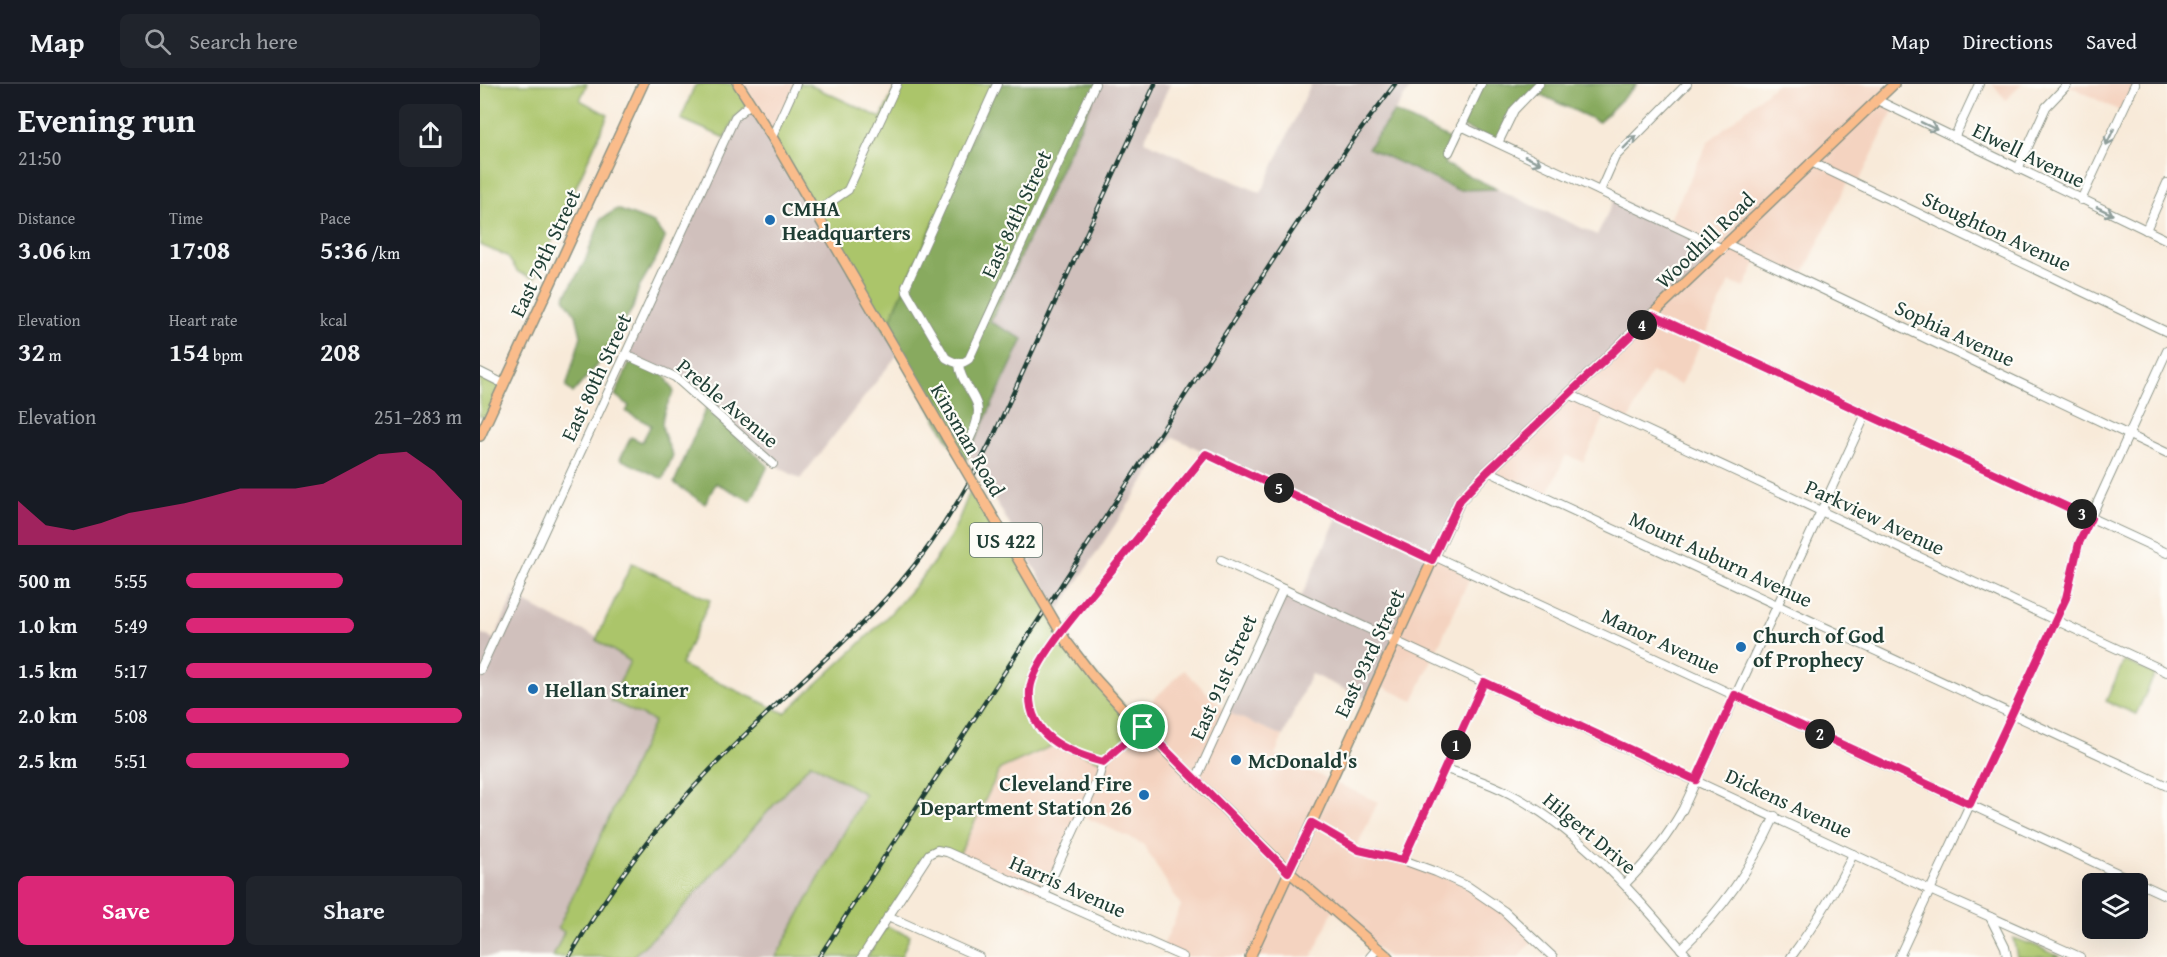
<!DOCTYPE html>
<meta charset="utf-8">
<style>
:root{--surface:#171b24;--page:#20242c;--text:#f1f3f6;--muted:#9ea1a6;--line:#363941;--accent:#db2777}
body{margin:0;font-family:"Gentium Book Plus",serif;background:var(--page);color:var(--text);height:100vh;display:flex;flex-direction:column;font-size:22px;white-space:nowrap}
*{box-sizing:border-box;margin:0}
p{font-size:20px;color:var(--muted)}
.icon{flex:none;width:33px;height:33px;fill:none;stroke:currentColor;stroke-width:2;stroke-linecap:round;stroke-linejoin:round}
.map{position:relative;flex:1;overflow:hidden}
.panel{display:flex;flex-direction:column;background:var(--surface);width:480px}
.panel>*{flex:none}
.tools{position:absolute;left:1602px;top:789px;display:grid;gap:12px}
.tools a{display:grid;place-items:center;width:66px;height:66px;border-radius:9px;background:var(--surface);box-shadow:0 6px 24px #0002;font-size:30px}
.pin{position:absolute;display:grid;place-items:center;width:51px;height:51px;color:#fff;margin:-26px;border:3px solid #fff;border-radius:50%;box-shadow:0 2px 6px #0007}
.km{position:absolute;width:30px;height:30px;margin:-15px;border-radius:50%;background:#222;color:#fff;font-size:16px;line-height:30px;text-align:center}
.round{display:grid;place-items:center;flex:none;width:63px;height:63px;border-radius:9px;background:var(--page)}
.overview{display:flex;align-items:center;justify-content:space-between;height:102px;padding:0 18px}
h1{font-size:33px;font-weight:700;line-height:45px}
.stats{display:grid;grid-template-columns:repeat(3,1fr);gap:9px;height:102px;padding:6px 18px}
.stats div{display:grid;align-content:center}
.stats b{font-size:26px;font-weight:700}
.stats small{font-size:16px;font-weight:400}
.stats p{font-size:16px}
.chart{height:168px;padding:12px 18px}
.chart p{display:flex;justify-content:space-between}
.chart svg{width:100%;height:108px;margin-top:6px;fill:var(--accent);opacity:.7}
.action{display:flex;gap:12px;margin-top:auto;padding:12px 18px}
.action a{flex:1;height:69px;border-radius:9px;background:var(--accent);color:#fff;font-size:24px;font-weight:700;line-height:69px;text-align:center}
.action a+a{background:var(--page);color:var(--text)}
ul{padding:0 18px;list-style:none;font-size:20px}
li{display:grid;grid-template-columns:96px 72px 1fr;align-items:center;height:45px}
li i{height:15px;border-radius:8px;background:var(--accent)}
header{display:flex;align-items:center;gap:36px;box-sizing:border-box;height:84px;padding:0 30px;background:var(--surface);border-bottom:2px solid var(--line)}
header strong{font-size:28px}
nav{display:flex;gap:33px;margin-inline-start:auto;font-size:21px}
.search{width:420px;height:54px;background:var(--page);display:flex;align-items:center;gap:15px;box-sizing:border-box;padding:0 21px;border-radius:9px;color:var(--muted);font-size:22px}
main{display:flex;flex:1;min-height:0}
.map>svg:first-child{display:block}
</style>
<header>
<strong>Map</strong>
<div class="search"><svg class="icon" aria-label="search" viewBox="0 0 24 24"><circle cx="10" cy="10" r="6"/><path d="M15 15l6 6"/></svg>Search here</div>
<nav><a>Map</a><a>Directions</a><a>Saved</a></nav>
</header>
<main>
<section class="panel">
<div class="overview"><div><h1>Evening run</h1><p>21:50</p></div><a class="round"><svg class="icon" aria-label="share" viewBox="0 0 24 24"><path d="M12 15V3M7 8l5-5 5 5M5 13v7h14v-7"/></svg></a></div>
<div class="stats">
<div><p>Distance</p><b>3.06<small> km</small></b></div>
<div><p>Time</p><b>17:08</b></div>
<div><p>Pace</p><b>5:36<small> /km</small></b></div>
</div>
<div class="stats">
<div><p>Elevation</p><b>32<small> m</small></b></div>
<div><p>Heart rate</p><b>154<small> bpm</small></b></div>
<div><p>kcal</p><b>208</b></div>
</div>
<div class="chart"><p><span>Elevation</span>251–283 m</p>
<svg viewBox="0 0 160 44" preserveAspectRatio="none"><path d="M0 44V26L10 36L20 38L30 35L40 31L50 29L60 27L70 24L80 21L90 21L100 21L110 19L120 13L130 7L140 6L150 14L160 26V44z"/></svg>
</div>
<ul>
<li><b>500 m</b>5:55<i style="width:57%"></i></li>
<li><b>1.0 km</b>5:49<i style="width:61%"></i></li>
<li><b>1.5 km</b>5:17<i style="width:89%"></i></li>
<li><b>2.0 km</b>5:08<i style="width:100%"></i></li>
<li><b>2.5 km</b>5:51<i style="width:59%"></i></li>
</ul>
<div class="action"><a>Save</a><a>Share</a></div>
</section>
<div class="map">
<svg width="1687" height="873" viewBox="0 0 1687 873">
<rect width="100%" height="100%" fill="#fdfcf7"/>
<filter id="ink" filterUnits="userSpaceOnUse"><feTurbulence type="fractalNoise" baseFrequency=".0167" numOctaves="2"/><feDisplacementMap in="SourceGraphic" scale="12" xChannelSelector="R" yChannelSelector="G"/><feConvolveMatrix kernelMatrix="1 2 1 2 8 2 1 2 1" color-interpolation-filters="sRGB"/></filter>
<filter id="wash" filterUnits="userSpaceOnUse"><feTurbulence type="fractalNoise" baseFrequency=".008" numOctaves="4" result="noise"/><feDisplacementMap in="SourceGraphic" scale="24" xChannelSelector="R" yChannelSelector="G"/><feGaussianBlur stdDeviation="1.35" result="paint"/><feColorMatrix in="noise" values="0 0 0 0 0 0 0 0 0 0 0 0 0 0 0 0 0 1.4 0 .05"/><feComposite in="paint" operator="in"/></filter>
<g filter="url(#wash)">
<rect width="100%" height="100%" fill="#f8ead9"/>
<g fill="#f4d3c0">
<polygon points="258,0 316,0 292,53"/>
<polygon points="1296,0 1414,0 1397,16 1414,25 1378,100 1369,96 1321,195 1278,175 1264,204 1250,198 1201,301 1171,288 1148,338 1127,328 1103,378 1086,371 1066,414 1008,387 1188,139 1228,58"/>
<polygon points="1512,0 1542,0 1526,16"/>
<polygon points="1586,0 1655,0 1642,28"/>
<polygon points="954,472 992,489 933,617 895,599"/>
<polygon points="704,586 747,628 803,652 795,671 898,718 876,764 923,776 989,803 1054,854 1039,873 908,873 853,826 832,873 703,873 682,864 701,822 663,760 601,731 564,811 478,773 520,685 576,660 654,634"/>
</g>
<g fill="#d0c0bc">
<polygon points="620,0 690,0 664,57 781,109 831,0 933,0 889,65 978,106 1017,105 1117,151 1135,114 1243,165 980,416 888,616 831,590 803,652 747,628 803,505 821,513 858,432 693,353 579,526 488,369 543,255 510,239"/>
<polygon points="270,20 418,270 320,395 293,380 195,293 146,271 255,33"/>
<polygon points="34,512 78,536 113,551 150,577 399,717 309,873 0,873 0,549 14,555"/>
</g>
<g fill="#abc56b" stroke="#658150" stroke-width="1.5">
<polygon points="0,0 107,0 100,16 128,31 55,195 38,188 27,172 0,161"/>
<polygon points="218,0 258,0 270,20 255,33 245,54 201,35 214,3"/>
<polygon points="316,0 328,0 401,34 417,0 517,0 405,247 292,53"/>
<polygon points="0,288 24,300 8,335 0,332"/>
<path d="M493,400L586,557L663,643L623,678L576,660L520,685L478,773L467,768L449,770L382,873H296L385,710L331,679L190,838L152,873H73L84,848L78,844L174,637L131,617L150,577L116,556L152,479L230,516L201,581L305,629C360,577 430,520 469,455C479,438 485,418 493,400Z"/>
<polygon points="1644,577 1675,590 1656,630 1626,617"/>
<polygon points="406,842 430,852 421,873 387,873"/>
<polygon points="1533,854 1554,861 1580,873 1537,873"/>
</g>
<g fill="#88aa5f" stroke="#54744a" stroke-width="1.5">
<polygon points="517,0 620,0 510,238 543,255 483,382 405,247"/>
<polygon points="1001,0 1157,0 1119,38 1053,7 1034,26 1018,59 981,42"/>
<polygon points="914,28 974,57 964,80 1017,105 978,106 888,64"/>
<polygon points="137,125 174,139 185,154 177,173 159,203 153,224 116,282 93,309 86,303 101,252 96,231 84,214 105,177 121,135"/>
<path d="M152,274L183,288L194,308C178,336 179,343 193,371L183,395L140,375L151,353L162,358L171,341L146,328L149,322L135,311Z"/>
<polygon points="226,324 288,382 271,417 236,399 225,420 194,399"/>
</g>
</g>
<g filter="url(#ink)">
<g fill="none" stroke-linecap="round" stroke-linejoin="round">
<g stroke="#8c9486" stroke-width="10">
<g id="minor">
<path d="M517,0L426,202L427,208L466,274C475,279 480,282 489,275L615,0"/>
<polyline points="1397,16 1687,156"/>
<polyline points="981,42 1243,165"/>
<polyline points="292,53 316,0"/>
<polyline points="1474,54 1499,0"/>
<polyline points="1018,59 1034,26 1059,0"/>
<polyline points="969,68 1001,0"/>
<polyline points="1331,78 1687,248"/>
<polyline points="1538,85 1566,23 1587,1"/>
<polyline points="1120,107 1135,73 1207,0"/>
<polyline points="1601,116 1655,0"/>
<polyline points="336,128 368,106 417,0"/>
<polyline points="1666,146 1687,99"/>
<polyline points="1247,160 1687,369"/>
<polyline points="1172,231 1687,469"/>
<polyline points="146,271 195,293 293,380"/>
<path d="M479,280C480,295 490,304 496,318C502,330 492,351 486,362"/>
<polyline points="0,288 24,300"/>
<polyline points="1089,310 1687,588"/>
<polyline points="1008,387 1687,702"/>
<polyline points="954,472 1687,812"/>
<polyline points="741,476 1450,806 1600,873"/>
<polyline points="0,586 255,33 270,20"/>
<path d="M623,678C586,668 546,652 550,606C552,575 611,512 631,487C663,448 694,409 726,370L952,476"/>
<path d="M966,685C991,693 1015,701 1038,714C1104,751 1160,816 1208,873"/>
<polyline points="716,695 803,505"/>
<polyline points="832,739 879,766 923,776 956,788 989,803 1024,827 1073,873"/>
<polyline points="923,776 1004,598"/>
<path d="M1145,800C1168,777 1187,754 1203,725L1386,330"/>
<polyline points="564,811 619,692 623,678 663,643"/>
<polyline points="408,832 499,873"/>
<polyline points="1510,833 1525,863 1527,873"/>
<path d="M1201,865C1244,824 1270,786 1295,732"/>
<polyline points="382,873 449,770 457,766 467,768 703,873"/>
<polyline points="890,873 898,864"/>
<path d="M1311,873C1335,840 1356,807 1373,770"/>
<polyline points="1419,873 1586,514 1599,459 1687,267"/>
</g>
</g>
<g stroke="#8c9486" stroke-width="12">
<g id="major">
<polyline points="258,0 292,53 467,354"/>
<polyline points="0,352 163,0"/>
<polyline points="586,557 612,591 643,625 809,788 908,873"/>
<polyline points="770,873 980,416 1008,387 1414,0"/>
</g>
</g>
<use href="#minor" stroke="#fff" stroke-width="8"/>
<use href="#major" stroke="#fabc8b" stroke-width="9"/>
<g stroke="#1f3d34" stroke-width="4.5">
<g id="rail">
<path d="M89,873C129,806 174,744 228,688C289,623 360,567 419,500C458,455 488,404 514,351L675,0"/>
<polyline points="339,873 810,150 873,56 915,0"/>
</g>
</g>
<use href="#rail" stroke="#fdfcf7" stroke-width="2" stroke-dasharray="7" stroke-linecap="butt"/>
<g stroke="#8c9486" stroke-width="12" stroke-linecap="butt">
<polyline id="major-bridge" points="467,354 586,557"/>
</g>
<use href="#major-bridge" stroke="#fabc8b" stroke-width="9"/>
</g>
<defs><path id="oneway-shaft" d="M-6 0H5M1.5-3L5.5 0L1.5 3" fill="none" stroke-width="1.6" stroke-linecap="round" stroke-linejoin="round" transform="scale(1.5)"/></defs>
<g stroke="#8f9e9a">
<use href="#oneway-shaft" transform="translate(1449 42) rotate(26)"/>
<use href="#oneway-shaft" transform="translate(1630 53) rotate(115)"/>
<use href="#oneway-shaft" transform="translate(1150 58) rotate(-45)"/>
<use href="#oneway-shaft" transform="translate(1053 76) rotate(25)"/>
<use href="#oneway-shaft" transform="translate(1625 127) rotate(25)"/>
</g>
</g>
<g fill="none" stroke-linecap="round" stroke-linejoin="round" filter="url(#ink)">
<g stroke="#fff" stroke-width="12">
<path id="route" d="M1172,231L1611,434L1599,459L1586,514L1490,720L1255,611L1216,696L1004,598L923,776L879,766L832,739L808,788L663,643L623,678C586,668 547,652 550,606C552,576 611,512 631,487C663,448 694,409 726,370L952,476L980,416L1008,387Z"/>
</g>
<use href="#route" stroke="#db2777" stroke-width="8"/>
</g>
<g fill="#1f6fb2" stroke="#fdfcf7" stroke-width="2">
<circle cx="290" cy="136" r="6"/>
<circle cx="1261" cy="563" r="6"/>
<circle cx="53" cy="605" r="6"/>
<circle cx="756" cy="676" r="6"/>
<circle cx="664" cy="711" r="6"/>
</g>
<g text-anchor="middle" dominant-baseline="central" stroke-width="4.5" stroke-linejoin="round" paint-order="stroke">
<rect fill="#fdfcf7" stroke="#62766e" stroke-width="1.5" x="490" y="439" width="72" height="34" rx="4.5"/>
<g font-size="20" font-weight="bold" fill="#1f3d34">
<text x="526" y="456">US 422</text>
</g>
<g font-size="21" fill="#1f3d34" stroke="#fdfcf7">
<text transform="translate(1549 71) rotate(26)">Elwell Avenue</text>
<text transform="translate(536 130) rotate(-65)">East 84th Street</text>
<text transform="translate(1517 147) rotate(25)">Stoughton Avenue</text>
<text transform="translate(1225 156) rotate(-44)">Woodhill Road</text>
<text transform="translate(65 169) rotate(-65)">East 79th Street</text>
<text transform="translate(1475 249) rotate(25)">Sophia Avenue</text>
<text transform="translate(116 293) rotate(-65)">East 80th Street</text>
<text transform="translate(248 319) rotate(40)">Preble Avenue</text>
<text transform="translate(488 356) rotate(60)">Kinsman Road</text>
<text transform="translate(1395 433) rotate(25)">Parkview Avenue</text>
<text transform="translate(1241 475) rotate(25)">Mount Auburn Avenue</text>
<text transform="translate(1181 557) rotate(25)">Manor Avenue</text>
<text transform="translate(889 569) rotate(-65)">East 93rd Street</text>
<text transform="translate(743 593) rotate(-66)">East 91st Street</text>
<text transform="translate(1309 719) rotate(25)">Dickens Avenue</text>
<text transform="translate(1110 749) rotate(40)">Hilgert Drive</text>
<text transform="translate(588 802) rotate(24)">Harris Avenue</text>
</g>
<g font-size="21" font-weight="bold" fill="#1f3d34" stroke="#fdfcf7" text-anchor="start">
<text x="302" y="124">CMHA<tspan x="302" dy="24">Headquarters</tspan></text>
<text x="1273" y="551">Church of God<tspan x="1273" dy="24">of Prophecy</tspan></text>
<text x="65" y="605">Hellan Strainer</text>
<text x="768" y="676">McDonald's</text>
<text x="652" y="699" text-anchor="end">Cleveland Fire<tspan x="652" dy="24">Department Station 26</tspan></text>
</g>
</g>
</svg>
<div class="tools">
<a><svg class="icon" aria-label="layers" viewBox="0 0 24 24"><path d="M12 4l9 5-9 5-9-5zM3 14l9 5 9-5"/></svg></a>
</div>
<div class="pin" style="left:663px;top:643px;background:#1e9e55"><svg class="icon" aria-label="arrive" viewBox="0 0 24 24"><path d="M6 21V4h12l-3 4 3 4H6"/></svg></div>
<b class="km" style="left:976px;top:661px">1</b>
<b class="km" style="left:1340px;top:650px">2</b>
<b class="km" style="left:1602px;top:430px">3</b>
<b class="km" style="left:1162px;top:241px">4</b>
<b class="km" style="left:799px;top:404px">5</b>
</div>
</main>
